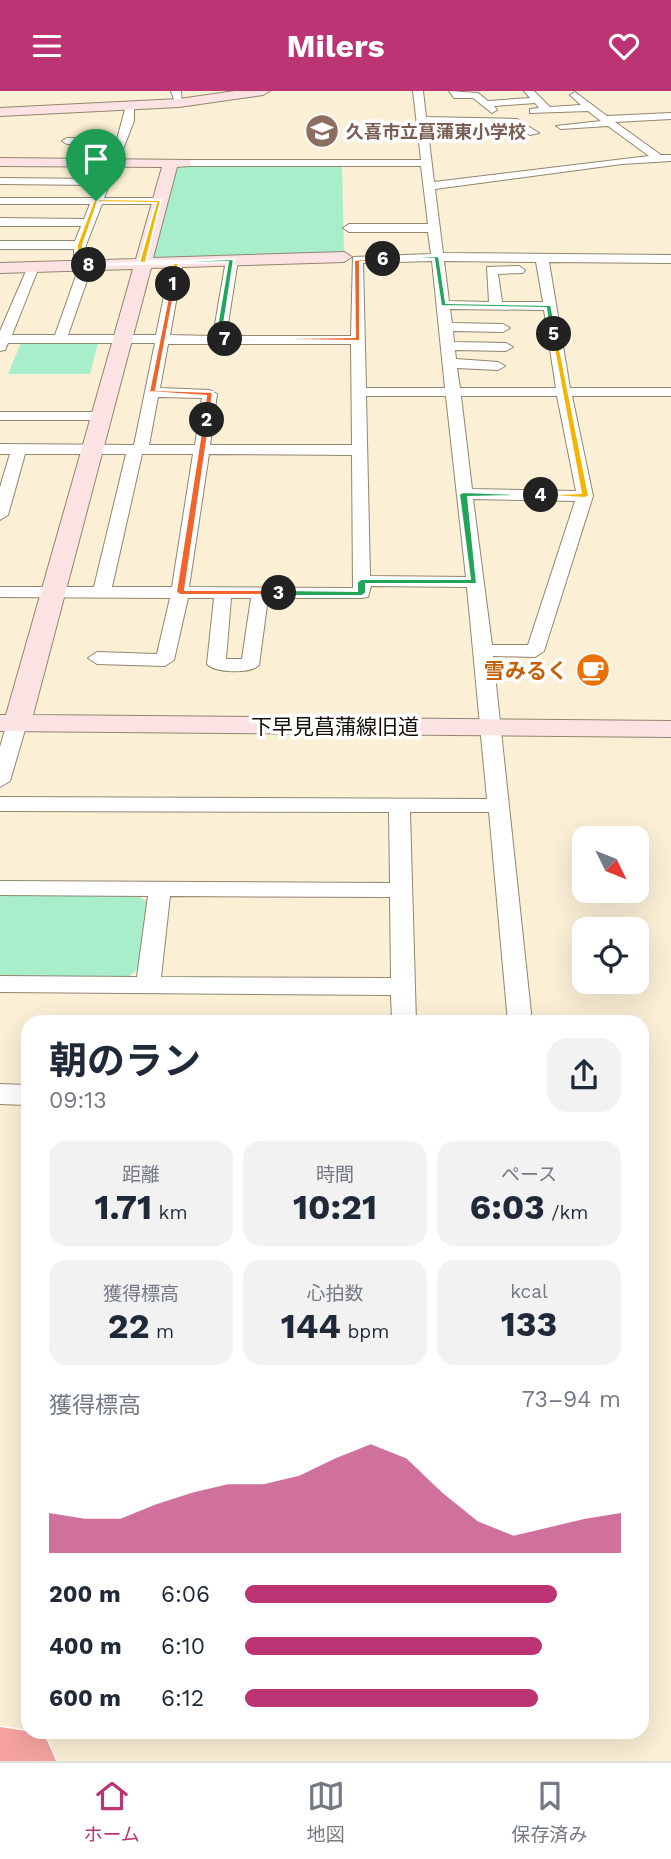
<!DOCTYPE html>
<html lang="ja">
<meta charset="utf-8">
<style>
:root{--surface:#fff;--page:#f2f2f3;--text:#1f2937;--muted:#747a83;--line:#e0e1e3;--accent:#bc3474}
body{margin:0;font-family:"Work Sans","Noto Sans JP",sans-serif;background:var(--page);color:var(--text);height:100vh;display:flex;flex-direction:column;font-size:26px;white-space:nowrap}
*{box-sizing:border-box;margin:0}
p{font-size:23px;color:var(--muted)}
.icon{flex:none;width:38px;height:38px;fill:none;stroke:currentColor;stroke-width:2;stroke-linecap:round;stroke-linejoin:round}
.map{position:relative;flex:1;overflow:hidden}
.panel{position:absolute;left:21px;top:924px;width:628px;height:724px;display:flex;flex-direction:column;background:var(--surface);border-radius:21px;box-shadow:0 7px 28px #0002}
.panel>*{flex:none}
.needle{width:46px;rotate:133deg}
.tools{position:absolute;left:572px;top:735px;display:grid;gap:14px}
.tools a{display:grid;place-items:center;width:77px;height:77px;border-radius:14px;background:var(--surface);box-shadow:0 7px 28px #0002;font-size:35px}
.pin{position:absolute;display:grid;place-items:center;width:60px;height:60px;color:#fff;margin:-72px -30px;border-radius:50% 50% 50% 0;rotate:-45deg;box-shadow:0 0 7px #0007}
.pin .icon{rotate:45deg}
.km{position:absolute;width:35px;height:35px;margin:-18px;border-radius:50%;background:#222;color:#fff;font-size:19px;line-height:35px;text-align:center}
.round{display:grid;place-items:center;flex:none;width:74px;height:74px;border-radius:21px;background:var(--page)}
.overview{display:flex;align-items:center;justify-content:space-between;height:119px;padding:0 28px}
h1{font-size:38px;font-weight:700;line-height:52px}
.figures{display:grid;grid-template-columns:repeat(3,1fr);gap:10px;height:119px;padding:7px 28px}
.figures div{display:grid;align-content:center;border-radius:18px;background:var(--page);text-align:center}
.figures b{font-size:35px;font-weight:700}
.figures small{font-size:19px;font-weight:400}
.figures p{font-size:19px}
.chart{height:196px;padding:14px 28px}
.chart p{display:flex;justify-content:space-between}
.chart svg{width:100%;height:126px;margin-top:7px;fill:var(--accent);opacity:.7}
ul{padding:0 28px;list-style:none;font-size:23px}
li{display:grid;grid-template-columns:112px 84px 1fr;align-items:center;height:52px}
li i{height:18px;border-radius:9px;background:var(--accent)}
header{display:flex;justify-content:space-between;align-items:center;height:91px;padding:0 28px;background:var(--accent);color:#fff;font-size:32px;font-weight:700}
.tab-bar{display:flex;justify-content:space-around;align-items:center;height:98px;border-top:2px solid var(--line);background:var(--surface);font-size:19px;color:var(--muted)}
.tab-bar a{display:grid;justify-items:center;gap:4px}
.tab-bar .selected{color:var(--accent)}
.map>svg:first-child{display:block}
</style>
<header><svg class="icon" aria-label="menu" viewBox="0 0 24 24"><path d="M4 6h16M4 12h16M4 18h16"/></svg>Milers<svg class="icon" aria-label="heart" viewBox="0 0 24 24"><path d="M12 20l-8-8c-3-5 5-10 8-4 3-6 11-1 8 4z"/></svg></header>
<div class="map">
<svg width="671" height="1670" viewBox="0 0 671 1670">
<rect width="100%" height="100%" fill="#fbefd6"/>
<g fill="#a8eeca">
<polygon points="175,73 342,73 344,163 147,170"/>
<polygon points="21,252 98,252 90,283 8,283"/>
<polygon points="0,804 139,805 151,814 140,876 127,887 0,886"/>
</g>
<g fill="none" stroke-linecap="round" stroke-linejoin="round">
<g stroke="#91866f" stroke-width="2">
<g id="street">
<polygon points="171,0 181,0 182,14 176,14"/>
<path d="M413,0H423L426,26L517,28L539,42L530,44L515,34L427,32L434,91L649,65L608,35L561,38L556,35L601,30L588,20L530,22V18L539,17L535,12L494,15L497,19L492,22L473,7H454L449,0L478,2L488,10L530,7L524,0H534L550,16L581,14L570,4L575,1L607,25L671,22V28L615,31L661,64H671V70L622,73L435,98L443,162L671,164V172L549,171L570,297H671V305H572L593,405L544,560L535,566L493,565L532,931H508L489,721H410L416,931H392L391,904L0,901V885L137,886L148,805L0,804V790L390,792L389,721L0,720V706L487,708L467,496L371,495L368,506L362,507H268L259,574C250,583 216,582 207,573L214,507H188L174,569L165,575L97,573L88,567L97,561L157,563L170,507L0,506V496H94L126,363H25L8,424L0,429V396L10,363H0V353L134,354L155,252H8L5,259L0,260V240L29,173L39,176L12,244H55L78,179L74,174V158H0V150H75L81,135H0V127L84,128L90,113H0V107H93L98,94L0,93V87L101,88L114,54L67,53L62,50L67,47L117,48L126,15L134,13V30L104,107H159L165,110L159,113H102L86,154V173L91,178L68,244H156L171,171L177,167L183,171L170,244L213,245L226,169L232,165L238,169L226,245H351L353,166L431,163L428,141H349L343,137L349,133H428L421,75H185L180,72L185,69H421ZM432,170L445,297H366L363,172ZM444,170L536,171L543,211H502L498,183L523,182L525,179L519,175L487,176L489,211L449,210ZM450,218L544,219L556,297H460L457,277L498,279L505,275L498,271L456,268L455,259L506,260L513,256L506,252L454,251L453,240L503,241L510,237L503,233L452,232ZM168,253H351L352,354H210L217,303L210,299L160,297ZM366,305H446L466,486L370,485ZM461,305H557L576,400L472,398ZM158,306L202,307L195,354H149ZM142,363H193L172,496H112ZM209,363L352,364L353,497L189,496ZM473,408L575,410L528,554H492ZM231,507H251L242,568H226ZM170,805L390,806L391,887L161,886Z"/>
<polygon points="0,321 101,321 108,325 101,329 0,329"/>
<polygon points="17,626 27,632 10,690 0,696 0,656 7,632"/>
<polygon points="0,993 28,994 28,1014 0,1013"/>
</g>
</g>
<g stroke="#91866f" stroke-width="2">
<g id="secondary">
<polygon points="235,0 270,0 263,4 179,16 0,25 0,17 179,8"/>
<polygon points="0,67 190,69 190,75 177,76 153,167 344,161 352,166 344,171 151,177 33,624 671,630 671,646 0,640 0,624 6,624 133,178 0,182 0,172 136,168 162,76 0,75"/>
</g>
</g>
<g stroke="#fff" stroke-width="3">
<polygon id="highway" points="0,1636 26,1640 47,1649 56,1670 0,1670"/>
</g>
<use href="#street" fill="#fff" fill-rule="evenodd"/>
<use href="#secondary" fill="#fce3e3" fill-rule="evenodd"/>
<use href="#highway" fill="#f6a3a1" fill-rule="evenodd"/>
</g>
<polygon fill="#f5b400" stroke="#fff" stroke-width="2" points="96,108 161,109 146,170 179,170 175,195 170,193 173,173 139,172 156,112 94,111"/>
<polygon fill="#f0652b" stroke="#fff" stroke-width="2" points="171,192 176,193 156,299 213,301 209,330 203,329 206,305 149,301"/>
<polygon fill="#f0652b" stroke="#fff" stroke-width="2" points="207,326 210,329 185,499 279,499 282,504 180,504 176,501 203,329"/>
<polygon fill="#22a559" stroke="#fff" stroke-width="2" points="463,401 545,404 468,406 477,493 366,493 366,502 362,505 279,505 275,502 279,499 357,500 357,491 361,488 470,488 459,403"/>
<polygon fill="#f5b400" stroke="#fff" stroke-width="2" points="551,241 557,243 589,405 585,407 537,404 581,402"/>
<polygon fill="#22a559" stroke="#fff" stroke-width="2" points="439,165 446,212 551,214 557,243 550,243 546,217 441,215 434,168 380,168"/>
<polygon fill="#f0652b" stroke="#fff" stroke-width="2" points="383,166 385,169 360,171 360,250 222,248 355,246 354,169"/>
<polygon fill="#22a559" stroke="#fff" stroke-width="2" points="234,168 222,246 228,247 225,250 215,248 228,171 86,174"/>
<polygon fill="#f5b400" stroke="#fff" stroke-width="2" points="94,109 98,110 83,154 83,172 92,174 80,176 77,174 77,154"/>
<defs>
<g id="school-disc" transform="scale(1.75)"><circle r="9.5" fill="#8d6e63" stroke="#fff"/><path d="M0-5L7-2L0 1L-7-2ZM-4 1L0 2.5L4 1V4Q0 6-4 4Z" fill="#fff"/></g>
<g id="cafe-disc" transform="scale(1.75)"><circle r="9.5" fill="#e8710a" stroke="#fff"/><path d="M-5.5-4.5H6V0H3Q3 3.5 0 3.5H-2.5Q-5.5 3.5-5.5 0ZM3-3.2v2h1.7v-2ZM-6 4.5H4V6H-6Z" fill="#fff"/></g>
</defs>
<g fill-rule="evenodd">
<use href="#school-disc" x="322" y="40"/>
<use href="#cafe-disc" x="593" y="579"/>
</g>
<g text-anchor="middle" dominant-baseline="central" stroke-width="7" stroke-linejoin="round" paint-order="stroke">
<g font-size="18" font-weight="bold" fill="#785e54" stroke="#fff" text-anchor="start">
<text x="346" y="40">久喜市立菖蒲東小学校</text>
</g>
<g font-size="21" font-weight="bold" fill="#c56008" stroke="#fff" text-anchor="end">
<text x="568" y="579">雪みるく</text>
</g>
<g font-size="21" fill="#130f07" stroke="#fff">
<text x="335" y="635">下早見菖蒲線旧道</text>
</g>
</g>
</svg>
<div class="tools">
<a><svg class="needle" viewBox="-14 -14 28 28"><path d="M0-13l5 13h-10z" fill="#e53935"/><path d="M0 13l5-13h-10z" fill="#747a83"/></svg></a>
<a><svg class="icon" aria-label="locate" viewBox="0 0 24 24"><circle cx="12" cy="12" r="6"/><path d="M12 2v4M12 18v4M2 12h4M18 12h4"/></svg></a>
</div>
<div class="pin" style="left:96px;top:110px;background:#1e9e55"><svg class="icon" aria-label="arrive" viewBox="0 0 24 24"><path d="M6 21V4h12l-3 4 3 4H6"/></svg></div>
<b class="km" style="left:173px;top:193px">1</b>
<b class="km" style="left:207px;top:329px">2</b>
<b class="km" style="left:279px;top:502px">3</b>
<b class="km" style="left:541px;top:404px">4</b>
<b class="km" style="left:554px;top:243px">5</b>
<b class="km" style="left:383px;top:168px">6</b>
<b class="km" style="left:225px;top:248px">7</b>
<b class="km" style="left:89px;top:174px">8</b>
<section class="panel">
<div class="overview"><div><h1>朝のラン</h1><p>09:13</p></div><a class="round"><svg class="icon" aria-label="share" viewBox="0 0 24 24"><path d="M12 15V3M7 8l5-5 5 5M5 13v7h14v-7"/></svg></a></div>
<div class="figures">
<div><p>距離</p><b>1.71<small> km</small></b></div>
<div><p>時間</p><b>10:21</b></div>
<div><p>ペース</p><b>6:03<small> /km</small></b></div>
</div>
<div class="figures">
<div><p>獲得標高</p><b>22<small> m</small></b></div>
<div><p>心拍数</p><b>144<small> bpm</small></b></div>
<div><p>kcal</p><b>133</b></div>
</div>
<div class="chart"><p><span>獲得標高</span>73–94 m</p>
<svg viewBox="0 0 160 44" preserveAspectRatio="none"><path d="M0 44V30L10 32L20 32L30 27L40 23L50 20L60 20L70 17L80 11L90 6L100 11L110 23L120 33L130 38L140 35L150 32L160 30V44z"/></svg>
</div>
<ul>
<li><b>200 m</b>6:06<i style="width:83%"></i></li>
<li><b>400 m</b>6:10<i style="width:79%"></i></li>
<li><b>600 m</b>6:12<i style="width:78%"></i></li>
</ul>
</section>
</div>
<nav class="tab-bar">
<a class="selected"><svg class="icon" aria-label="home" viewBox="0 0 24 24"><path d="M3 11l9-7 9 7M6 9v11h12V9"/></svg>ホーム</a>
<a><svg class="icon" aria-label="map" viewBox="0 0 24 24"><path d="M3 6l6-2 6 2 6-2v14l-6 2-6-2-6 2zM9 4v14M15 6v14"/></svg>地図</a>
<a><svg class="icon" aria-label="saved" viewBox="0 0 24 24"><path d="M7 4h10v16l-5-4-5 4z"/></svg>保存済み</a>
</nav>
